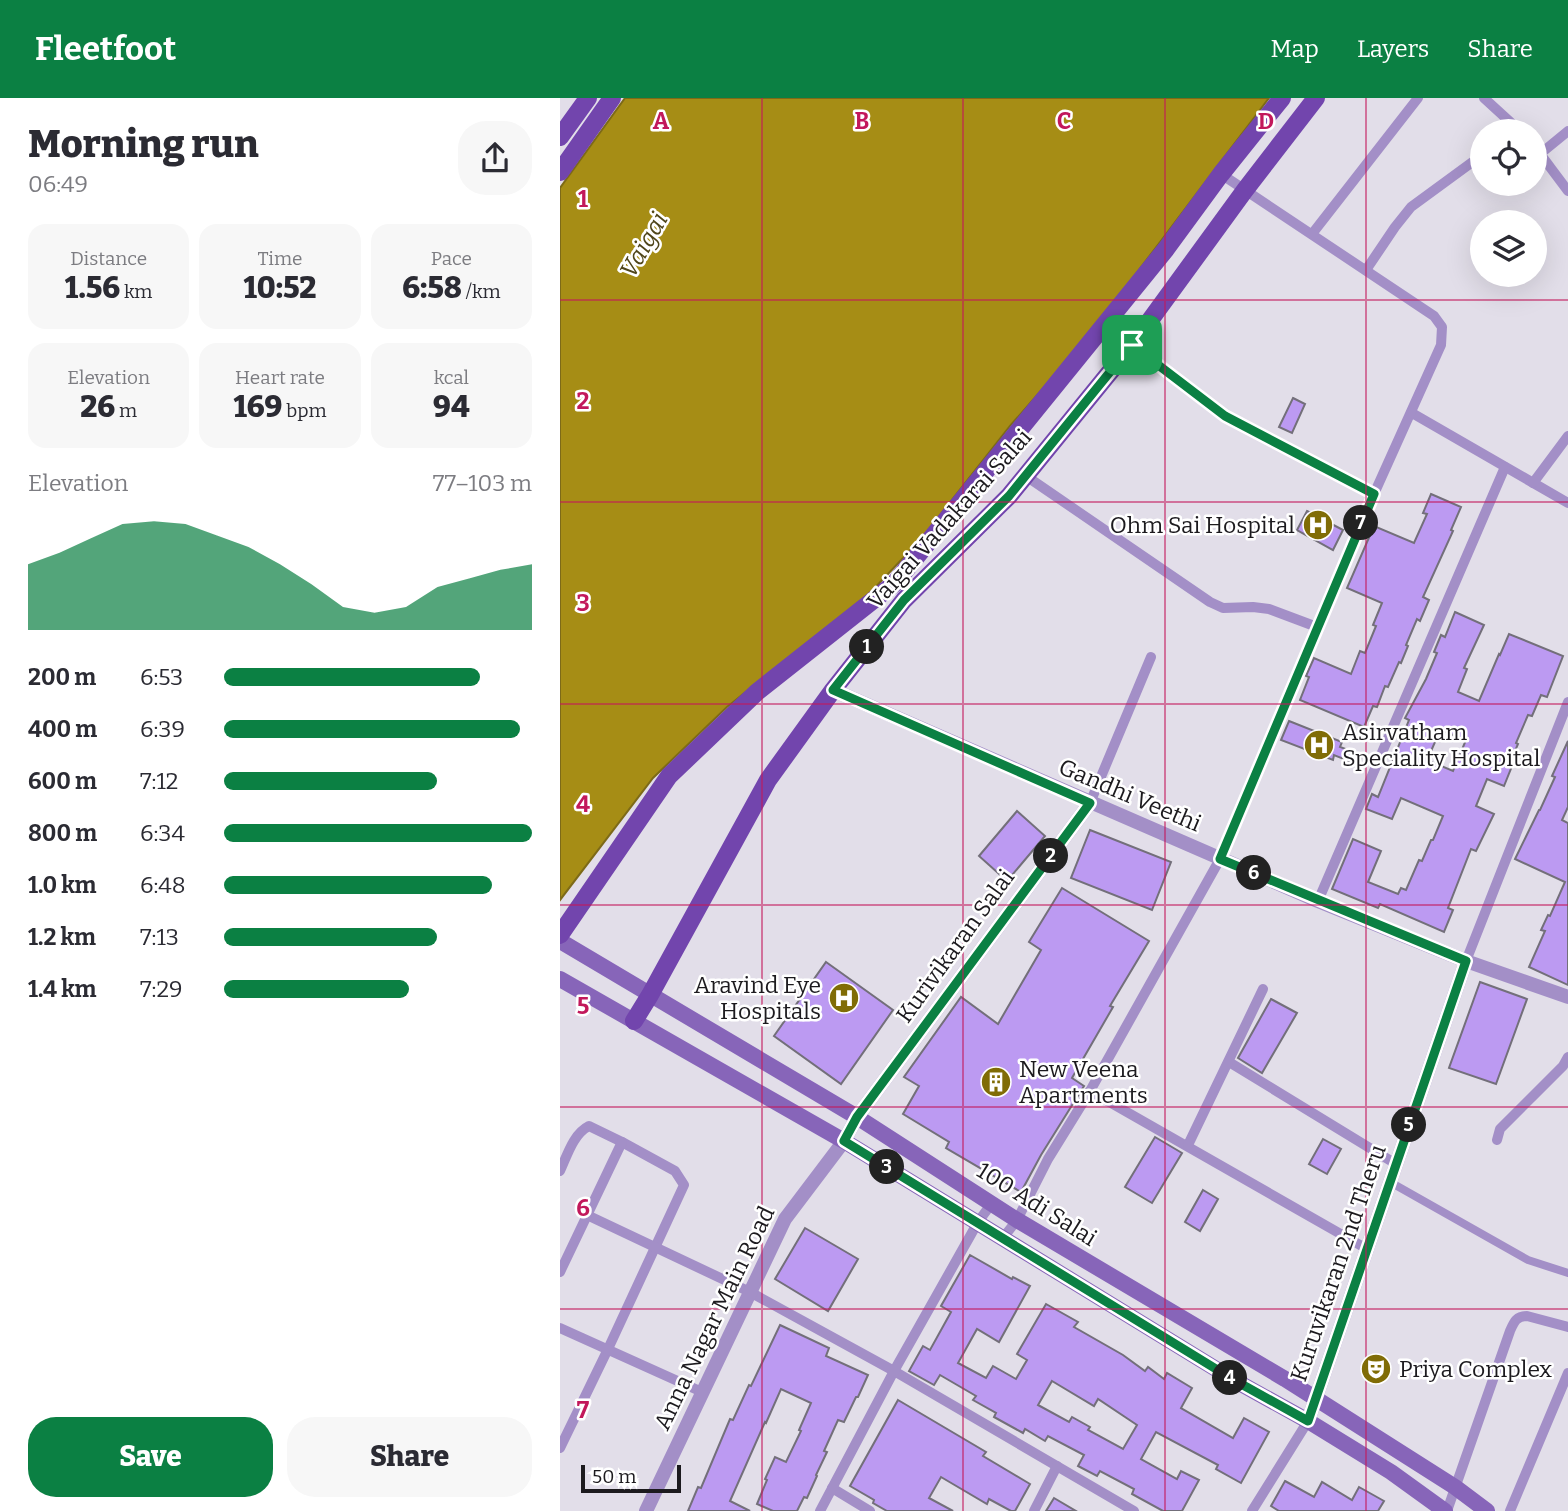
<!DOCTYPE html>
<meta charset="utf-8">
<style>
:root{--surface:#fff;--page:#f7f7f7;--text:#2b2b33;--muted:#7c7c81;--accent:#0b8043}
body{margin:0;font-family:Bitter,serif;background:var(--page);color:var(--text);height:100vh;display:flex;flex-direction:column;font-size:26px;white-space:nowrap}
*{box-sizing:border-box;margin:0}
p{font-size:23px;color:var(--muted)}
.icon{flex:none;width:38px;height:38px;fill:none;stroke:currentColor;stroke-width:2;stroke-linecap:round;stroke-linejoin:round}
.map{position:relative;flex:1;overflow:hidden}
.side{display:flex;flex-direction:column;background:var(--surface);width:560px}
.side>*{flex:none}
.tools{position:absolute;left:910px;top:21px;display:grid;gap:14px}
.tools a{display:grid;place-items:center;width:77px;height:77px;border-radius:50%;background:var(--surface);box-shadow:0 7px 28px #0002;font-size:35px}
.scale{position:absolute;left:21px;bottom:18px;width:100px;box-sizing:border-box;padding-left:7px;border:4px solid #1c1a1e;border-top:0;font-size:19px;line-height:24px;white-space:nowrap;color:#1c1a1e;-webkit-text-stroke:5px #fff;paint-order:stroke}
.pin{position:absolute;display:grid;place-items:center;width:60px;height:60px;color:#fff;margin:-30px;border-radius:14px;box-shadow:0 4px 10px #0006}
.km{position:absolute;width:35px;height:35px;margin:-18px;border-radius:50%;background:#222;color:#fff;font-size:19px;line-height:35px;text-align:center}
.round{display:grid;place-items:center;flex:none;width:74px;height:74px;border-radius:28px;background:var(--page)}
.head{display:flex;align-items:center;justify-content:space-between;height:119px;padding:0 28px}
h1{font-size:38px;font-weight:800;line-height:52px}
.figures{display:grid;grid-template-columns:repeat(3,1fr);gap:10px;height:119px;padding:7px 28px}
.figures div{display:grid;align-content:center;border-radius:18px;background:var(--page);text-align:center}
.figures b{font-size:30px;font-weight:800}
.figures small{font-size:19px;font-weight:400}
.figures p{font-size:19px}
.chart{height:196px;padding:14px 28px}
.chart p{display:flex;justify-content:space-between}
.chart svg{width:100%;height:126px;margin-top:7px;fill:var(--accent);opacity:.7}
.button{display:flex;gap:14px;margin-top:auto;padding:14px 28px}
.button a{flex:1;height:80px;border-radius:28px;background:var(--accent);color:#fff;font-size:28px;font-weight:800;line-height:80px;text-align:center}
.button a+a{background:var(--page);color:var(--text)}
ul{padding:0 28px;list-style:none;font-size:23px}
li{display:grid;grid-template-columns:112px 84px 1fr;align-items:center;height:52px}
li i{height:18px;border-radius:9px;background:var(--accent)}
header{display:flex;align-items:center;gap:42px;box-sizing:border-box;height:98px;padding:0 35px;background:var(--accent);color:#fff}
header strong{font-size:33px}
nav{display:flex;gap:38px;margin-inline-start:auto;font-size:24px}
main{display:flex;flex:1;min-height:0}
.map>svg:first-child{display:block}
</style>
<header>
<strong>Fleetfoot</strong>
<nav><a>Map</a><a>Layers</a><a>Share</a></nav>
</header>
<main>
<section class="side">
<div class="head"><div><h1>Morning run</h1><p>06:49</p></div><a class="round"><svg class="icon" aria-label="share" viewBox="0 0 24 24"><path d="M12 15V3M7 8l5-5 5 5M5 13v7h14v-7"/></svg></a></div>
<div class="figures">
<div><p>Distance</p><b>1.56<small> km</small></b></div>
<div><p>Time</p><b>10:52</b></div>
<div><p>Pace</p><b>6:58<small> /km</small></b></div>
</div>
<div class="figures">
<div><p>Elevation</p><b>26<small> m</small></b></div>
<div><p>Heart rate</p><b>169<small> bpm</small></b></div>
<div><p>kcal</p><b>94</b></div>
</div>
<div class="chart"><p><span>Elevation</span>77–103 m</p>
<svg viewBox="0 0 160 44" preserveAspectRatio="none"><path d="M0 44V21L10 17L20 12L30 7L40 6L50 7L60 11L70 15L80 21L90 28L100 36L110 38L120 36L130 29L140 26L150 23L160 21V44z"/></svg>
</div>
<ul>
<li><b>200 m</b>6:53<i style="width:83%"></i></li>
<li><b>400 m</b>6:39<i style="width:96%"></i></li>
<li><b>600 m</b>7:12<i style="width:69%"></i></li>
<li><b>800 m</b>6:34<i style="width:100%"></i></li>
<li><b>1.0 km</b>6:48<i style="width:87%"></i></li>
<li><b>1.2 km</b>7:13<i style="width:69%"></i></li>
<li><b>1.4 km</b>7:29<i style="width:60%"></i></li>
</ul>
<div class="button"><a>Save</a><a>Share</a></div>
</section>
<div class="map">
<svg width="1008" height="1413" viewBox="0 0 1008 1413">
<rect width="100%" height="100%" fill="#e2dee9"/>
<polygon fill="#a68d15" stroke="#7d6a18" stroke-width="2" points="65,0 709,0 529,238 450,328 362,440 309,496 167,609 93,680 0,802 0,90"/>
<g fill="#bc9af2" stroke="#736f7a" stroke-width="2" fill-rule="evenodd">
<polygon points="733,300 745,306 732,335 719,329"/>
<polygon points="871,396 901,409 891,432 893,433 863,499 869,502 860,523 857,521 846,547 848,548 841,565 839,564 828,589 825,588 817,609 813,608 804,629 740,602 749,579 746,578 754,560 791,576 800,553 805,555 816,528 813,527 822,505 787,490 814,428 854,445 867,416 863,415"/>
<polygon points="747,413 783,432 773,452 737,432"/>
<path d="M895,514L924,527L904,570L907,571L898,594L919,603L939,556L940,557L949,536L1003,558L987,599L981,597L972,618L968,617L956,645L958,646L949,667L952,668L944,688L927,681L916,708L934,716L916,753L911,751L888,810L893,812L884,834L820,806L818,810L772,791L793,741L821,753L808,784L838,796L841,790L846,792L859,762L862,763L871,742H873L883,718L841,700L832,721L806,711L812,696L818,699L849,622L845,620L866,581L877,555L874,554L881,537L885,539ZM883,633L906,642L893,673L867,662L879,635L882,636Z"/>
<polygon points="729,623 782,644 780,649 802,657 799,667 774,657 773,662 721,642"/>
<polygon points="1008,643 1008,709 1002,722 1008,725 1008,887 969,869 985,833 981,832 988,817 990,818 1005,784 955,761 979,712 980,712 995,679 992,678"/>
<polygon points="457,713 485,738 447,783 419,758"/>
<polygon points="530,732 611,764 592,812 511,780"/>
<polygon points="502,790 589,843 550,908 553,909 512,980 524,988 481,1057 461,1094 386,1050 389,1044 343,1016 359,988 344,979 401,899 438,926 481,852 469,844"/>
<polygon points="266,864 333,912 281,986 214,938"/>
<polygon points="920,884 967,901 936,986 889,970"/>
<polygon points="711,901 737,915 702,975 678,960"/>
<polygon points="595,1039 622,1055 592,1105 565,1089"/>
<polygon points="763,1041 781,1051 767,1076 749,1066"/>
<polygon points="643,1092 658,1101 640,1133 625,1124"/>
<polygon points="245,1130 298,1161 268,1213 215,1181"/>
<path d="M410,1157L452,1181L453,1179L470,1188L439,1244L417,1231L398,1265L426,1280L433,1268L456,1281L467,1262L457,1256L486,1206L518,1224L514,1229L563,1257L585,1273L588,1269L604,1281L607,1275L632,1290L621,1310L673,1340L684,1320L709,1334L681,1385L656,1371L658,1367L596,1334L581,1361L617,1381L621,1373L639,1382L622,1413H603L572,1396L574,1391L540,1373L537,1378L518,1368L524,1357L488,1338L485,1343L465,1331L463,1335L434,1319L436,1315L413,1302L416,1298L380,1277L374,1287L349,1273L363,1248L370,1252L391,1214L381,1208ZM492,1283L534,1308L538,1301L577,1327L563,1351L528,1332L530,1329L512,1319L509,1324L478,1307Z"/>
<polygon points="220,1227 269,1250 266,1258 308,1277 298,1299 296,1299 284,1324 278,1322 264,1353 267,1354 256,1377 257,1378 247,1400 244,1399 237,1413 213,1413 197,1406 207,1382 205,1381 215,1359 226,1364 241,1333 239,1332 251,1305 221,1291 206,1325 205,1324 170,1403 190,1413 128,1413 138,1389 141,1390 170,1321 173,1322 189,1287 191,1288"/>
<polygon points="338,1302 426,1354 423,1358 470,1386 455,1413 451,1413 429,1401 427,1406 381,1379 369,1400 393,1413 327,1413 313,1405 314,1402 290,1388"/>
<polygon points="725,1383 754,1399 762,1384 792,1402 799,1389 824,1403 818,1413 719,1413 711,1408"/>
<polygon points="494,1400 516,1413 486,1413"/>
</g>
<g fill="none" stroke-linecap="round" stroke-linejoin="round">
<polyline stroke="#a38fc7" stroke-width="8" points="830,1084 968,1162 1008,1175"/>
<g stroke="#a38fc7" stroke-width="10">
<polyline points="924,0 960,33"/>
<polyline points="975,49 1008,93"/>
<polyline points="980,56 1008,33"/>
<polyline points="752,136 858,0"/>
<polyline points="806,172 835,129 851,109 922,57"/>
<polyline points="572,247 665,318 814,396"/>
<polyline points="852,315 1008,405"/>
<polyline points="466,378 650,504 663,510 693,509 709,511 757,529"/>
<polyline points="973,385 1008,338"/>
<polyline points="530,705 591,559"/>
<polyline points="758,803 945,369"/>
<polyline points="906,863 1008,604"/>
<polyline points="669,964 836,1066"/>
<polyline points="530,993 807,1151"/>
<polyline points="937,1042 940,1031 1003,968 1008,959"/>
<polyline points="628,1047 703,891"/>
<path d="M0,1073C7,1058 13,1036 29,1028L62,1044L115,1073L124,1087L48,1251L0,1350"/>
<polyline points="27,1117 190,1194 334,1273 574,1413"/>
<polyline points="443,1140 457,1122 488,1061 530,993 660,761 814,396 881,247 882,229 874,218 661,76"/>
<polyline points="0,1174 62,1044"/>
<polyline points="0,1230 142,1294"/>
<polyline points="272,1390 310,1413"/>
<polyline points="260,1413 334,1273 418,1124 432,1105"/>
<polyline points="474,1413 497,1368"/>
<polyline points="692,1413 748,1323"/>
<path d="M887,1413L950,1233C954,1224 956,1218 967,1218L1008,1229"/>
<polyline points="950,1413 1008,1275"/>
</g>
<g stroke="#a38fc7" stroke-width="14">
<polyline points="273,592 758,803 906,863 1008,899"/>
<polyline points="748,1323 906,863"/>
<polyline points="86,1413 225,1121 284,1043 297,1019 530,705"/>
</g>
<g stroke="#8765b9" stroke-width="16">
<polyline points="0,843 297,1019 457,1122 725,1281 895,1389 927,1413"/>
<polyline points="0,881 284,1043 674,1282 748,1323 831,1374 885,1413"/>
</g>
<g stroke="#7245ad" stroke-width="18">
<polyline points="0,39 28,0"/>
<polyline points="0,74 52,0"/>
<polyline points="0,837 109,678 197,594 335,485 606,151 661,76 722,0"/>
<polyline points="74,923 90,897 208,682 273,592 344,502 449,398 572,247 685,92 756,0"/>
</g>
</g>
<g fill="none" stroke-linecap="round" stroke-linejoin="round">
<g stroke="#fff" stroke-width="14">
<polygon id="route" points="572,247 665,318 814,396 660,761 906,863 748,1323 674,1282 284,1043 297,1019 530,705 273,592 344,502 449,398"/>
</g>
<use href="#route" stroke="#0b8043" stroke-width="9"/>
</g>
<path fill="none" stroke="#c2185b" stroke-width="2" stroke-opacity="0.55" d="M202,0V1413M403,0V1413M605,0V1413M806,0V1413M0,202H1008M0,404H1008M0,606H1008M0,807H1008M0,1009H1008M0,1211H1008"/>
<defs>
<g id="hospital-disc" transform="scale(1.575)"><circle r="9.5" fill="#806c06" stroke="#fff"/><path d="M-5-5h3v3.5h4V-5h3V5h-3V1.5h-4V5h-3Z" fill="#fff"/></g>
<g id="building-disc" transform="scale(1.575)"><circle r="9.5" fill="#806c06" stroke="#fff"/><path d="M-4-6H4V6H1V3H-1V6H-4ZM-2.5-4.3h1.7v1.8h-1.7ZM.8-4.3h1.7v1.8H.8ZM-2.5-1h1.7V.8h-1.7ZM.8-1h1.7V.8H.8Z" fill="#fff"/></g>
<g id="theatre-disc" transform="scale(1.575)"><circle r="9.5" fill="#806c06" stroke="#fff"/><path d="M-5-5.5Q0-4 5-5.5V0Q5 5 0 6Q-5 5-5 0ZM-3.3-2.5H-1v1.5H-3.3ZM1-2.5H3.3v1.5H1ZM-2.8 1Q0 5.5 2.8 1Z" fill="#fff"/></g>
</defs>
<g fill-rule="evenodd">
<use href="#hospital-disc" x="758" y="427"/>
<use href="#hospital-disc" x="759" y="647"/>
<use href="#hospital-disc" x="284" y="900"/>
<use href="#building-disc" x="436" y="984"/>
<use href="#theatre-disc" x="816" y="1271"/>
</g>
<g text-anchor="middle" dominant-baseline="central" stroke-width="5" stroke-linejoin="round" paint-order="stroke">
<g font-size="23" fill="#1c1a1e" stroke="#fff">
<text transform="translate(389 421) rotate(-48)">Vaigai Vadakarai Salai</text>
<text transform="translate(570 697) rotate(23)">Gandhi Veethi</text>
<text transform="translate(395 848) rotate(-54)">Kurivikaran Salai</text>
<text transform="translate(477 1106) rotate(32)">100 Adi Salai</text>
<text transform="translate(778 1165) rotate(-71)">Kuruvikaran 2nd Theru</text>
<text transform="translate(154 1220) rotate(-64)">Anna Nagar Main Road</text>
</g>
<g font-size="23" fill="#1c1a1e" stroke="#fff" text-anchor="start">
<text x="735" y="427" text-anchor="end">Ohm Sai Hospital</text>
<text x="782" y="634">Asirvatham<tspan x="782" dy="26">Speciality Hospital</tspan></text>
<text x="261" y="887" text-anchor="end">Aravind Eye<tspan x="261" dy="26">Hospitals</tspan></text>
<text x="459" y="971">New Veena<tspan x="459" dy="26">Apartments</tspan></text>
<text x="839" y="1271">Priya Complex</text>
</g>
<g font-size="24" font-style="italic" fill="#4f4519" stroke="#fff">
<text transform="translate(84 147) rotate(-60)">Vaigai</text>
</g>
</g>
<g font-size="23" text-anchor="middle" font-weight="bold" fill="#c2185b" stroke="#fff" stroke-width="5" stroke-linejoin="round" paint-order="stroke">
<text x="101" y="31">A</text>
<text x="302" y="31">B</text>
<text x="504" y="31">C</text>
<text x="706" y="31">D</text>
<text x="23" y="109">1</text>
<text x="23" y="311">2</text>
<text x="23" y="513">3</text>
<text x="23" y="714">4</text>
<text x="23" y="916">5</text>
<text x="23" y="1118">6</text>
<text x="23" y="1320">7</text>
</g>
</svg>
<div class="tools">
<a><svg class="icon" aria-label="locate" viewBox="0 0 24 24"><circle cx="12" cy="12" r="6"/><path d="M12 2v4M12 18v4M2 12h4M18 12h4"/></svg></a>
<a><svg class="icon" aria-label="layers" viewBox="0 0 24 24"><path d="M12 4l9 5-9 5-9-5zM3 14l9 5 9-5"/></svg></a>
</div>
<div class="scale">50 m</div>
<div class="pin" style="left:572px;top:247px;background:#1e9e55"><svg class="icon" aria-label="arrive" viewBox="0 0 24 24"><path d="M6 21V4h12l-3 4 3 4H6"/></svg></div>
<b class="km" style="left:307px;top:549px">1</b>
<b class="km" style="left:491px;top:758px">2</b>
<b class="km" style="left:327px;top:1069px">3</b>
<b class="km" style="left:670px;top:1280px">4</b>
<b class="km" style="left:849px;top:1027px">5</b>
<b class="km" style="left:694px;top:775px">6</b>
<b class="km" style="left:801px;top:425px">7</b>
</div>
</main>
